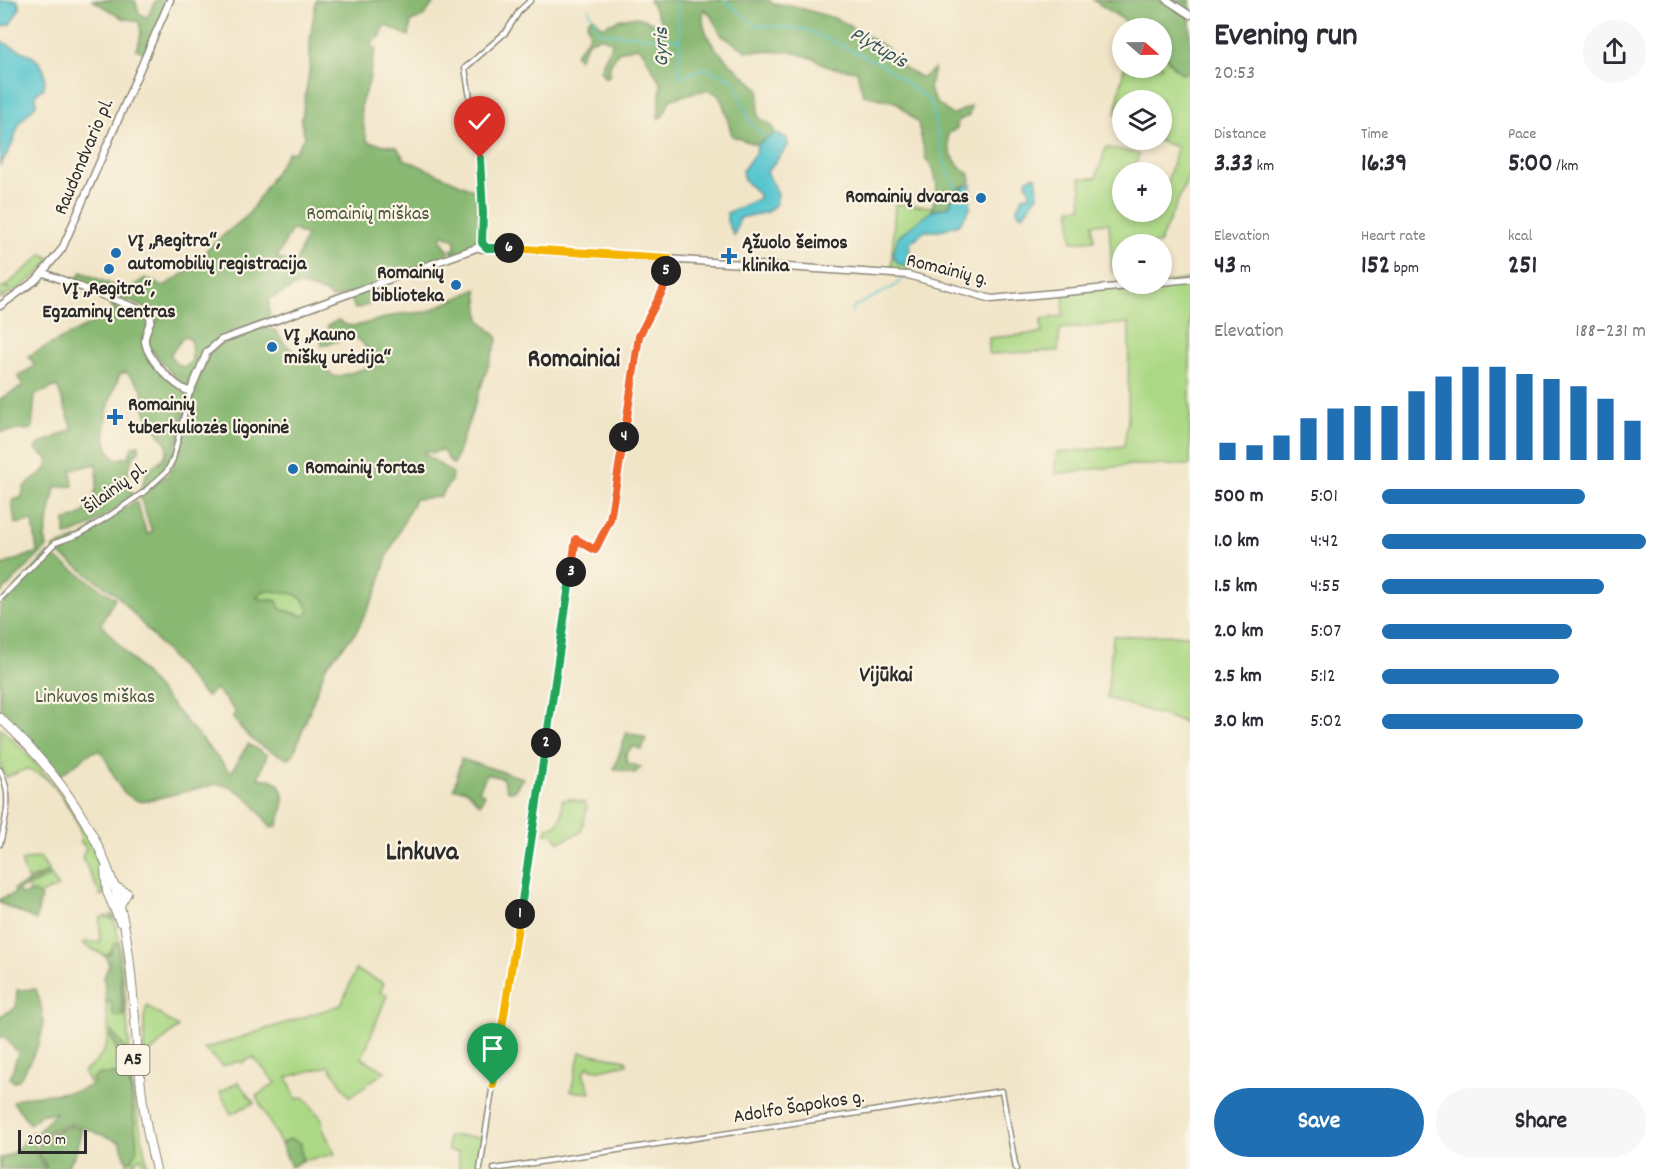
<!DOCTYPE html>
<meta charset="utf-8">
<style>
:root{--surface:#fff;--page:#f7f7f7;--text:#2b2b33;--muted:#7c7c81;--accent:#1f6fb2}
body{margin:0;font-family:Dekko,sans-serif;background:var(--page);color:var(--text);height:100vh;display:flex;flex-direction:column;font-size:22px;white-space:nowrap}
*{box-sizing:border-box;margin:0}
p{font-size:20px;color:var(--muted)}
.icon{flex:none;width:33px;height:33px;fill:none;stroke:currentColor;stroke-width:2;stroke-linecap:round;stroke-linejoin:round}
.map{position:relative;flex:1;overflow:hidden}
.side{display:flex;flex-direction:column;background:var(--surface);width:480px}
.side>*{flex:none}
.needle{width:39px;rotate:110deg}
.buttons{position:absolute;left:1112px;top:18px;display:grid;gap:12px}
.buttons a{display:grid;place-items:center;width:60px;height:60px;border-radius:50%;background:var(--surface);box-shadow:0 3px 9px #0003;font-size:30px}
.scale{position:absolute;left:18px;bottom:15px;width:69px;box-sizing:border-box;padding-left:6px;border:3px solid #2b2b2b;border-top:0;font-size:16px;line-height:21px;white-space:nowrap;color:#2b2b2b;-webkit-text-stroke:4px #fcf5e5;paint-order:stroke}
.pin{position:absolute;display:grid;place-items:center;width:51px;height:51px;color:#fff;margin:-62px -26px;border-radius:50% 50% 50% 0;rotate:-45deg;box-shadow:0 0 6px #0007}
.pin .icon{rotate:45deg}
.km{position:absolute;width:30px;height:30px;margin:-15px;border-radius:50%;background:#222;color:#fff;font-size:16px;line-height:30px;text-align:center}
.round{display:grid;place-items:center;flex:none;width:63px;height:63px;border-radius:32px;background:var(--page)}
.headline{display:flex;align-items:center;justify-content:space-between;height:102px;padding:0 24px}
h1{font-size:33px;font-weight:800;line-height:45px}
.stats{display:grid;grid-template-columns:repeat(3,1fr);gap:9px;height:102px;padding:6px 24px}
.stats div{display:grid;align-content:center}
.stats b{font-size:26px;font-weight:800}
.stats small{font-size:16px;font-weight:400}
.stats p{font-size:16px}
.chart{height:168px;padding:12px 24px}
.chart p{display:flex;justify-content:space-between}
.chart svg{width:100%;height:108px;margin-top:6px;stroke:var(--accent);stroke-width:6}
.action{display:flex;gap:12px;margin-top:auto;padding:12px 24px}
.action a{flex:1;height:69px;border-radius:36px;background:var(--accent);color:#fff;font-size:24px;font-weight:800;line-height:69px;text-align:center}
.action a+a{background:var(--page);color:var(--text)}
ul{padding:0 24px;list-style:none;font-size:20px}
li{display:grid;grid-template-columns:96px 72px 1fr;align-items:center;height:45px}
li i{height:15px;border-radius:8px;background:var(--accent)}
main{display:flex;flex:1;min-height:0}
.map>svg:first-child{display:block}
</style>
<main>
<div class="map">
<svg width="1190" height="1169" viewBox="0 0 1190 1169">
<rect width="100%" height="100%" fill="#fcf5e5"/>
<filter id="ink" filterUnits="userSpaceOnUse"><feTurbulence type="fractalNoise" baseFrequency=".0167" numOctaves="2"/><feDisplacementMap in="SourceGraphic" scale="12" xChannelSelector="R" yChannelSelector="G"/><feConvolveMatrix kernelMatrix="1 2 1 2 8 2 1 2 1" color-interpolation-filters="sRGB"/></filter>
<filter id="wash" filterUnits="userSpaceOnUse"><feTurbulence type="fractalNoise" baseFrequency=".008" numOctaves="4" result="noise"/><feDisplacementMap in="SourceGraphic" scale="24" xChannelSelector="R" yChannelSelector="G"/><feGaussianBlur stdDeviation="1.35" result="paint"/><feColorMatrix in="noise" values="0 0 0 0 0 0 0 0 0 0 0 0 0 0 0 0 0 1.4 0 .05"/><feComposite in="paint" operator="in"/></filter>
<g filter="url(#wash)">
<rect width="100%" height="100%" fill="#f1e5c8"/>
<g fill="#abd884" stroke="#6b8258" stroke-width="1.5">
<polygon points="1161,47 1173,67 1182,73 1190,72 1190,173 1159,244 1122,244 1122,284 1161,284 1190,279 1190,465 1129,465 1055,474 1056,453 1124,446 1128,419 1129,323 1060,329 1058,351 989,354 989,338 1042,333 1041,319 1063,316 1064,291 1120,284 1119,272 1112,272 1109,223 1093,224 1094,240 1072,242 1070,208 1082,207 1080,178 1096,178 1106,147 1139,154 1133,172 1122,172 1122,212 1161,212 1161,195 1164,195 1177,147 1155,140 1161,140 1161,100 1122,100 1122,117 1115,115 1124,68 1161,68"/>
<polygon points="895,204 933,207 932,211 893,255 898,264 906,265 909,259 908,273 891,272"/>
<path d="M43,254L51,259C35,279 21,287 0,299V289L4,286L9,290L6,286Z"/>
<path d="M263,591C279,591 305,590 309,612L304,616L280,609L275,600L259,599L257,597Z"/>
<polygon points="1190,635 1190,724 1107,698 1113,636"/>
<path d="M0,728C39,764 108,837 104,894L101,896L82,857L86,848L80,841C85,828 56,785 44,777C39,773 32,772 27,769L6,777L0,765Z"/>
<polygon points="572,799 585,803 587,808 581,832 559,842 553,834 545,834 548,828 557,825 562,815 562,800"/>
<polygon points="40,857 58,887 38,895 30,893 28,886 48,877 49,872 29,879 28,882 21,861"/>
<path d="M113,914L122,951L132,1086L148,1169H145L141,1157L133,1163L132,1169H128L127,1162L137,1143L126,1049L114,1041L122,1074L91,1085L83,1072C113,1052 109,1035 106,1002H111L125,1015L118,943L106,956L84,945V942H100V918L105,916L114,920L110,915Z"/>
<polygon points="356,970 384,983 380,992 387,995 362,1058 385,1071 350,1097 329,1066 287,1077 296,1099 304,1097 322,1119 323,1129 335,1154 302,1161 303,1157 290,1139 281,1144 256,1096 276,1083 253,1057 242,1063 240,1061 222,1066 204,1049 341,1005"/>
<polygon points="147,1006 178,1027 144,1058 144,1017"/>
<polygon points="580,1052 626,1060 627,1064 600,1070 591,1069 589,1065 583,1073 591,1093 571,1091"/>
<polygon points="238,1082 254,1103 231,1114 220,1092"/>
<polygon points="448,1136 484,1137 477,1169 459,1169 459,1152 448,1151"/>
</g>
<g fill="#88b872" stroke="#5a724e" stroke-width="1.5" fill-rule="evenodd">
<path d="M92,0H135L139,13L147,18L156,0H168L145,53L136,49C141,40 143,31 138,21L122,18Z"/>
<path d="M316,0H436L423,17L411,22L409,36L385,25L380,37L371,42L376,50C371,62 371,70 369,82C367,90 362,97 361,105C360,111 365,136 368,142L397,147L404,159L481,193L480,238L478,245L454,255L451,250L455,249V240L444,235L440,238L449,252L448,257L383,280V300L355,309L349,293L332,299L326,293L299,285L269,299V320L230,332L214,341L208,347L190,389L181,384L148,346L146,340L157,321L156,312L117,297L145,278L163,287L202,262L208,248L248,215L288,152H295L305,136L301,123L310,65V40ZM292,229L306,236L295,264L277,258ZM184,336L191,340L192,361L184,367L176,364L170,355Z"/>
<path d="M649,0H769L773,4L790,5L837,19L887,48L898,64L922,78L934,69L929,89L936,102L952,115L971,106L969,115L958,121L957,128L948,134C947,153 956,165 970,175L971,181L954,192L950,206L932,211L937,185L933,169L926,159L918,123L896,102L863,95L857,71L828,67L815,59L791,52L747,51L722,36L711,16L704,9C695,41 739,70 759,89L758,117L772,126L775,133L757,145L732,136C719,86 721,83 670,100L663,116L658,118L661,84L642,50L636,47L618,52L610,65V75L605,78L600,70L613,42L600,37L588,42L579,59L575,54L590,35L587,23L590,18L594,17L602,27C625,16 639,11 661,28L662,23Z"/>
<path d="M1093,0H1190V72L1182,73C1165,62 1161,48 1161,28H1130V24Z"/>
<polygon points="82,272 119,288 108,294 74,282"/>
<path d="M477,289L480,320L498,338L454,464H452L442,450L432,453L425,451V454L452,473L451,481L440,497L415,499L387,557L377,591L356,632L326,666L294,753L289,759C260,747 251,742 232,717L236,712L216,689L206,697L117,595L54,550V547L82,537L136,501L147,534L152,532L140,497L169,473L173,464L194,389L210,352L226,340L259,328L275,330L283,342L303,360L320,355L327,372L336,377L374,366C362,332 355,334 322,346L320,335L329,334L331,330L327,326L338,320L346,325L356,326L399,314L426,312ZM263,591C279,591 305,590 309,612L304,616L280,609L277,601L259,599L257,597Z"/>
<path d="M109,300L146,313L149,318L147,353L188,394C180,426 175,480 140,492L148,469C158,462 168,460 167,444C153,427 141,411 142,388L126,372L120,374C111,396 93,440 116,459L128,457L133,446L139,445V451C129,457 128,474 127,486L135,496L87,528L65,536V520C92,518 100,488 96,464L71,470L73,486L55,487L45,537L47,547L0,594V566L37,552L33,521L15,524L12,501L22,497L24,487L47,468L48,459L35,449L40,444L73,429L57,386L35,395L32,429L0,432V399L23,386L18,377L35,365L28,356L114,312Z"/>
<path d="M48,553L115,598L101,624L231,773L248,744L267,755L258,778C262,779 269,779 273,780C290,789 282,814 277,826L271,828C258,809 243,786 217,784L142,802C112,793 117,772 100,751L92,752L60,775L0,714V606Z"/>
<polygon points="627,732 646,738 642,750 633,746 626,754 627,763 641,767 635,773 614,769"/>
<path d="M461,759L523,778L514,791H508L502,778L487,774L479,791L485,795L480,804C468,795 472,787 454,789Z"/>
<polygon points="49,872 48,877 18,890 21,895 34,892 41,897 36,920 0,903 0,899 15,893 14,889"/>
<polygon points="114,943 118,943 123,1016 113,1016 111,1002 106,1002 104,978 109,964 105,955 111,953"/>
<path d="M36,989C51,1031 40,1042 20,1079L14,1082L10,1078L18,1053L5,1037H0V1016L16,1008L17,990Z"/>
<path d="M111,1031L126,1049L137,1149L133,1159L127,1162L120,1142L75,1124L67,1125L38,1136L36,1133L56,1113L42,1114L30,1124L13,1102C26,1091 75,1098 94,1083L92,1078L100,1074H122L116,1045L110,1037Z"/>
<polygon points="71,1126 82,1129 75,1155 65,1169 48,1169 40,1156 38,1139"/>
<path d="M32,1132L39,1159L46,1169H0V1158C13,1158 24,1141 32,1132Z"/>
<polygon points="290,1139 301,1143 302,1161 291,1167 281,1144"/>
</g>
<g fill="#59c6cf" stroke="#42787d" stroke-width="1.5">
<polygon points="0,0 17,0 20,8 10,24 2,26 0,31"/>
<path d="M0,40C19,53 51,54 44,88L36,93V105L20,122L11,147L0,165Z"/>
<polygon points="775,133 787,138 788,146 767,172 778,194 776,204 767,212 740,218 734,236 727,221 727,213 758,199 760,196 744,180 742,171 756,152 757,145"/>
<polygon points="1034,176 1037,179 1038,195 1023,215 1018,213 1017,207 1023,197 1031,195 1026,183 1027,179"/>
<polygon points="971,184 970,209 959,224 938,231 925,231 910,243 909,259 906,265 898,264 893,255 898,237 930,212 950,206 954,192"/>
</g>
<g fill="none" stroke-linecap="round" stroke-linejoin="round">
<g stroke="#59c6cf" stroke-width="1.5">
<polyline points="676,0 680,33 679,77 705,68 734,80 750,123 764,136"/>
<path d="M724,0L756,25L805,29L880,63L930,101C939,131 940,162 956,188"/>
<polyline points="588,8 599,32 679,40"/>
<polyline points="851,312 854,307 895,286 904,277"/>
</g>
</g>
</g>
<g filter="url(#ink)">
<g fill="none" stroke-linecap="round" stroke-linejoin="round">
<g stroke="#8e887a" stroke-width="7">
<g id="minor">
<polyline points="482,243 480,158 465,68 506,32 520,10 531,0"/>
<polyline points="0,599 55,543 80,534 109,516 144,492 167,471 173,459 190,392"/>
<path d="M0,770C13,795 6,818 0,844"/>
<polyline points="480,1169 576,539 595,550 608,527 639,336 663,290 668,259"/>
<polyline points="494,1169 1002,1091 1016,1169"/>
</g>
</g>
<g stroke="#8e887a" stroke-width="9">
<g id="major">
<polyline points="1167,0 1190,15"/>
<circle cx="482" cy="246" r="3"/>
<polyline points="485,247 908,275 992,299 1149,284"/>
<path d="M44,273L147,312L151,319C149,327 144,334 145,342C148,360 174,386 190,392L207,352L221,340L479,247"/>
<polyline points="1161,282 1190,279"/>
<polyline points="0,306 36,280 62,249 170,0"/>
</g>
</g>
<g stroke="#8e887a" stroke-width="10">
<g id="highway">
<path d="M0,718C68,781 116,854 128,948C138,1022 136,1096 156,1169"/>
<polyline points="105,870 107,892 120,922"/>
<polyline points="116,887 127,893 120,905"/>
</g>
</g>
<use href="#minor" stroke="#fff" stroke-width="4"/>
<use href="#major" stroke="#fff" stroke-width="6"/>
<use href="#highway" stroke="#fff" stroke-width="8"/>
</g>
</g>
<g fill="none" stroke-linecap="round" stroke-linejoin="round" filter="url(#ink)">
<g stroke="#fff" stroke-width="12">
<polyline id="split-1" points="493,1085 520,914"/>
</g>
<g stroke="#fff" stroke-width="12">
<polyline id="split-2" points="520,914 546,743"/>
</g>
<g stroke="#fff" stroke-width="12">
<polyline id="split-3" points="546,743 571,572"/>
</g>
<g stroke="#fff" stroke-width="12">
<polyline id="split-4" points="571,572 576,539 595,550 610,520 624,437"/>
</g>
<g stroke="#fff" stroke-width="12">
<polyline id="split-5" points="624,437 639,336 663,290 666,271"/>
</g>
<g stroke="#fff" stroke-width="12">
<polyline id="split-6" points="509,248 668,258 666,271"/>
</g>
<g stroke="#fff" stroke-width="12">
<polyline id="split-7" points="480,158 483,214 482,243 487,248 509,248"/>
</g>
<use href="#split-1" stroke="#f5b400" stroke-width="8"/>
<use href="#split-2" stroke="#22a559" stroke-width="8"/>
<use href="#split-3" stroke="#22a559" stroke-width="8"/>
<use href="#split-4" stroke="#f0652b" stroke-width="8"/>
<use href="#split-5" stroke="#f0652b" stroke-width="8"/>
<use href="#split-6" stroke="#f5b400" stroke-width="8"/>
<use href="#split-7" stroke="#22a559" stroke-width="8"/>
</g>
<g fill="#1f6fb2" stroke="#fcf5e5" stroke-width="2">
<circle cx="981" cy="198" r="6"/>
<circle cx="116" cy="253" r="6"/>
<path d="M726 247h6v6h6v6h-6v6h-6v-6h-6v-6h6z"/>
<circle cx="109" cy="269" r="6"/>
<circle cx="456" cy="285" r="6"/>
<circle cx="272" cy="347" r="6"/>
<path d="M112 408h6v6h6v6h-6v6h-6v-6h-6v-6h6z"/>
<circle cx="293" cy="469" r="6"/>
</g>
<g text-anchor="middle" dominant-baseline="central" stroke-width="4.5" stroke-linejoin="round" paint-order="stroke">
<rect fill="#fcf5e5" stroke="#6a6863" stroke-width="1.5" x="116.5" y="1045" width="33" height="30" rx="4.5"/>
<g font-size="18" font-weight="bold" fill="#2b2b2b">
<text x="133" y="1060">A5</text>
</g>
<g font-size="20" fill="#2b2b2b" stroke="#fcf5e5">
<text transform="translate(85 157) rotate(-67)">Raudondvario pl.</text>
<text transform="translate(947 271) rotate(14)">Romainių g.</text>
<text transform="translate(116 489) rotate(-36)">Šilainių pl.</text>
<text transform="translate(799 1108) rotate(-9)">Adolfo Šapokos g.</text>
</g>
<g font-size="20" font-weight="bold" fill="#2b2b2b" stroke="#fcf5e5" text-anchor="start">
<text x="969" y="198" text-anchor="end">Romainių dvaras</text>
<text x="128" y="242">VĮ „Regitra“,<tspan x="128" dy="23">automobilių registracija</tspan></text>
<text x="742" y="244">Ąžuolo šeimos<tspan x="742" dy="23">klinika</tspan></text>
<text x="444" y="274" text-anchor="end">Romainių<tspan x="444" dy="23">biblioteka</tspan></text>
<text x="109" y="290" text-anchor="middle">VĮ „Regitra“,<tspan x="109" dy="23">Egzaminų centras</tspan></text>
<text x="284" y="336">VĮ „Kauno<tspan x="284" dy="23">miškų urėdija“</tspan></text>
<text x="128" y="406">Romainių<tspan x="128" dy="23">tuberkuliozės ligoninė</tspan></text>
<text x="305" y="469">Romainių fortas</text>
</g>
<g font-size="20" fill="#4b5641" stroke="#fcf5e5">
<text x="368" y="215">Romainių miškas</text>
<text x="95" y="698">Linkuvos miškas</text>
</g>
<g font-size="21" font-style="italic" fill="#395a5c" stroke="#fcf5e5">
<text transform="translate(663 47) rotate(-91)">Gyris</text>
<text transform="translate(878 49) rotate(30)">Plytupis</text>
</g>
<g font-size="22" font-weight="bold" fill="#2b2b2b" stroke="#fcf5e5">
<text x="886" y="676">Vijūkai</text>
</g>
<g font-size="26" font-weight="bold" fill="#2b2b2b" stroke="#fcf5e5">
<text x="574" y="360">Romainiai</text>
<text x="422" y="853">Linkuva</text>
</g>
</g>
</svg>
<div class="buttons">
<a><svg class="needle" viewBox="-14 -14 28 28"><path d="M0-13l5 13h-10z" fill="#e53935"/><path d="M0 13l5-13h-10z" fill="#7c7c81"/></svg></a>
<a><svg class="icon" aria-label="layers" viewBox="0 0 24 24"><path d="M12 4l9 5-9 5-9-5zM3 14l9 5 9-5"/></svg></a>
<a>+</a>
<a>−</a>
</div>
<div class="scale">200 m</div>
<div class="pin" style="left:493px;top:1085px;background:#1e9e55"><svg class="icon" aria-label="arrive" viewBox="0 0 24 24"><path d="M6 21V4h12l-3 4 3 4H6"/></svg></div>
<div class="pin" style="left:480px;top:158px;background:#d93025"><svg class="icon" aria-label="check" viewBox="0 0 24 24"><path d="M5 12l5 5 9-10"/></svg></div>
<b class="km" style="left:520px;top:914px">1</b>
<b class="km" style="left:546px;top:743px">2</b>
<b class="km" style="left:571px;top:572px">3</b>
<b class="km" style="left:624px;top:437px">4</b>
<b class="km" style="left:666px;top:271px">5</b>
<b class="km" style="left:509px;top:248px">6</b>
</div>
<section class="side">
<div class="headline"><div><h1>Evening run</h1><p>20:53</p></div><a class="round"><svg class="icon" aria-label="share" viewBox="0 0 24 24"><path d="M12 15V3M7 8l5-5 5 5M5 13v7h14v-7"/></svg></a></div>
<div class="stats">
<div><p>Distance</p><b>3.33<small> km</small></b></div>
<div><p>Time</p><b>16:39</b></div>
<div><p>Pace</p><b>5:00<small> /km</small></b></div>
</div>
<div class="stats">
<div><p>Elevation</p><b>43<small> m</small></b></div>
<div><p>Heart rate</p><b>152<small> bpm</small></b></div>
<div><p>kcal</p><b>251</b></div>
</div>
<div class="chart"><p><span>Elevation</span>188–231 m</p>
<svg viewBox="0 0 160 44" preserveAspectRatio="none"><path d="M5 44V37M15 44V38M25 44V34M35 44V27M45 44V23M55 44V22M65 44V22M75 44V16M85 44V10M95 44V6M105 44V6M115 44V9M125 44V11M135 44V14M145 44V19M155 44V28"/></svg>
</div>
<ul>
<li><b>500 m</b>5:01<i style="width:77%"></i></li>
<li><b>1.0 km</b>4:42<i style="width:100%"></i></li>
<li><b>1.5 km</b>4:55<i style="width:84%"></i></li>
<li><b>2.0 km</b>5:07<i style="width:72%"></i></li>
<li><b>2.5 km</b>5:12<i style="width:67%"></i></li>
<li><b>3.0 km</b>5:02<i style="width:76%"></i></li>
</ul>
<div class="action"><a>Save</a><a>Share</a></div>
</section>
</main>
